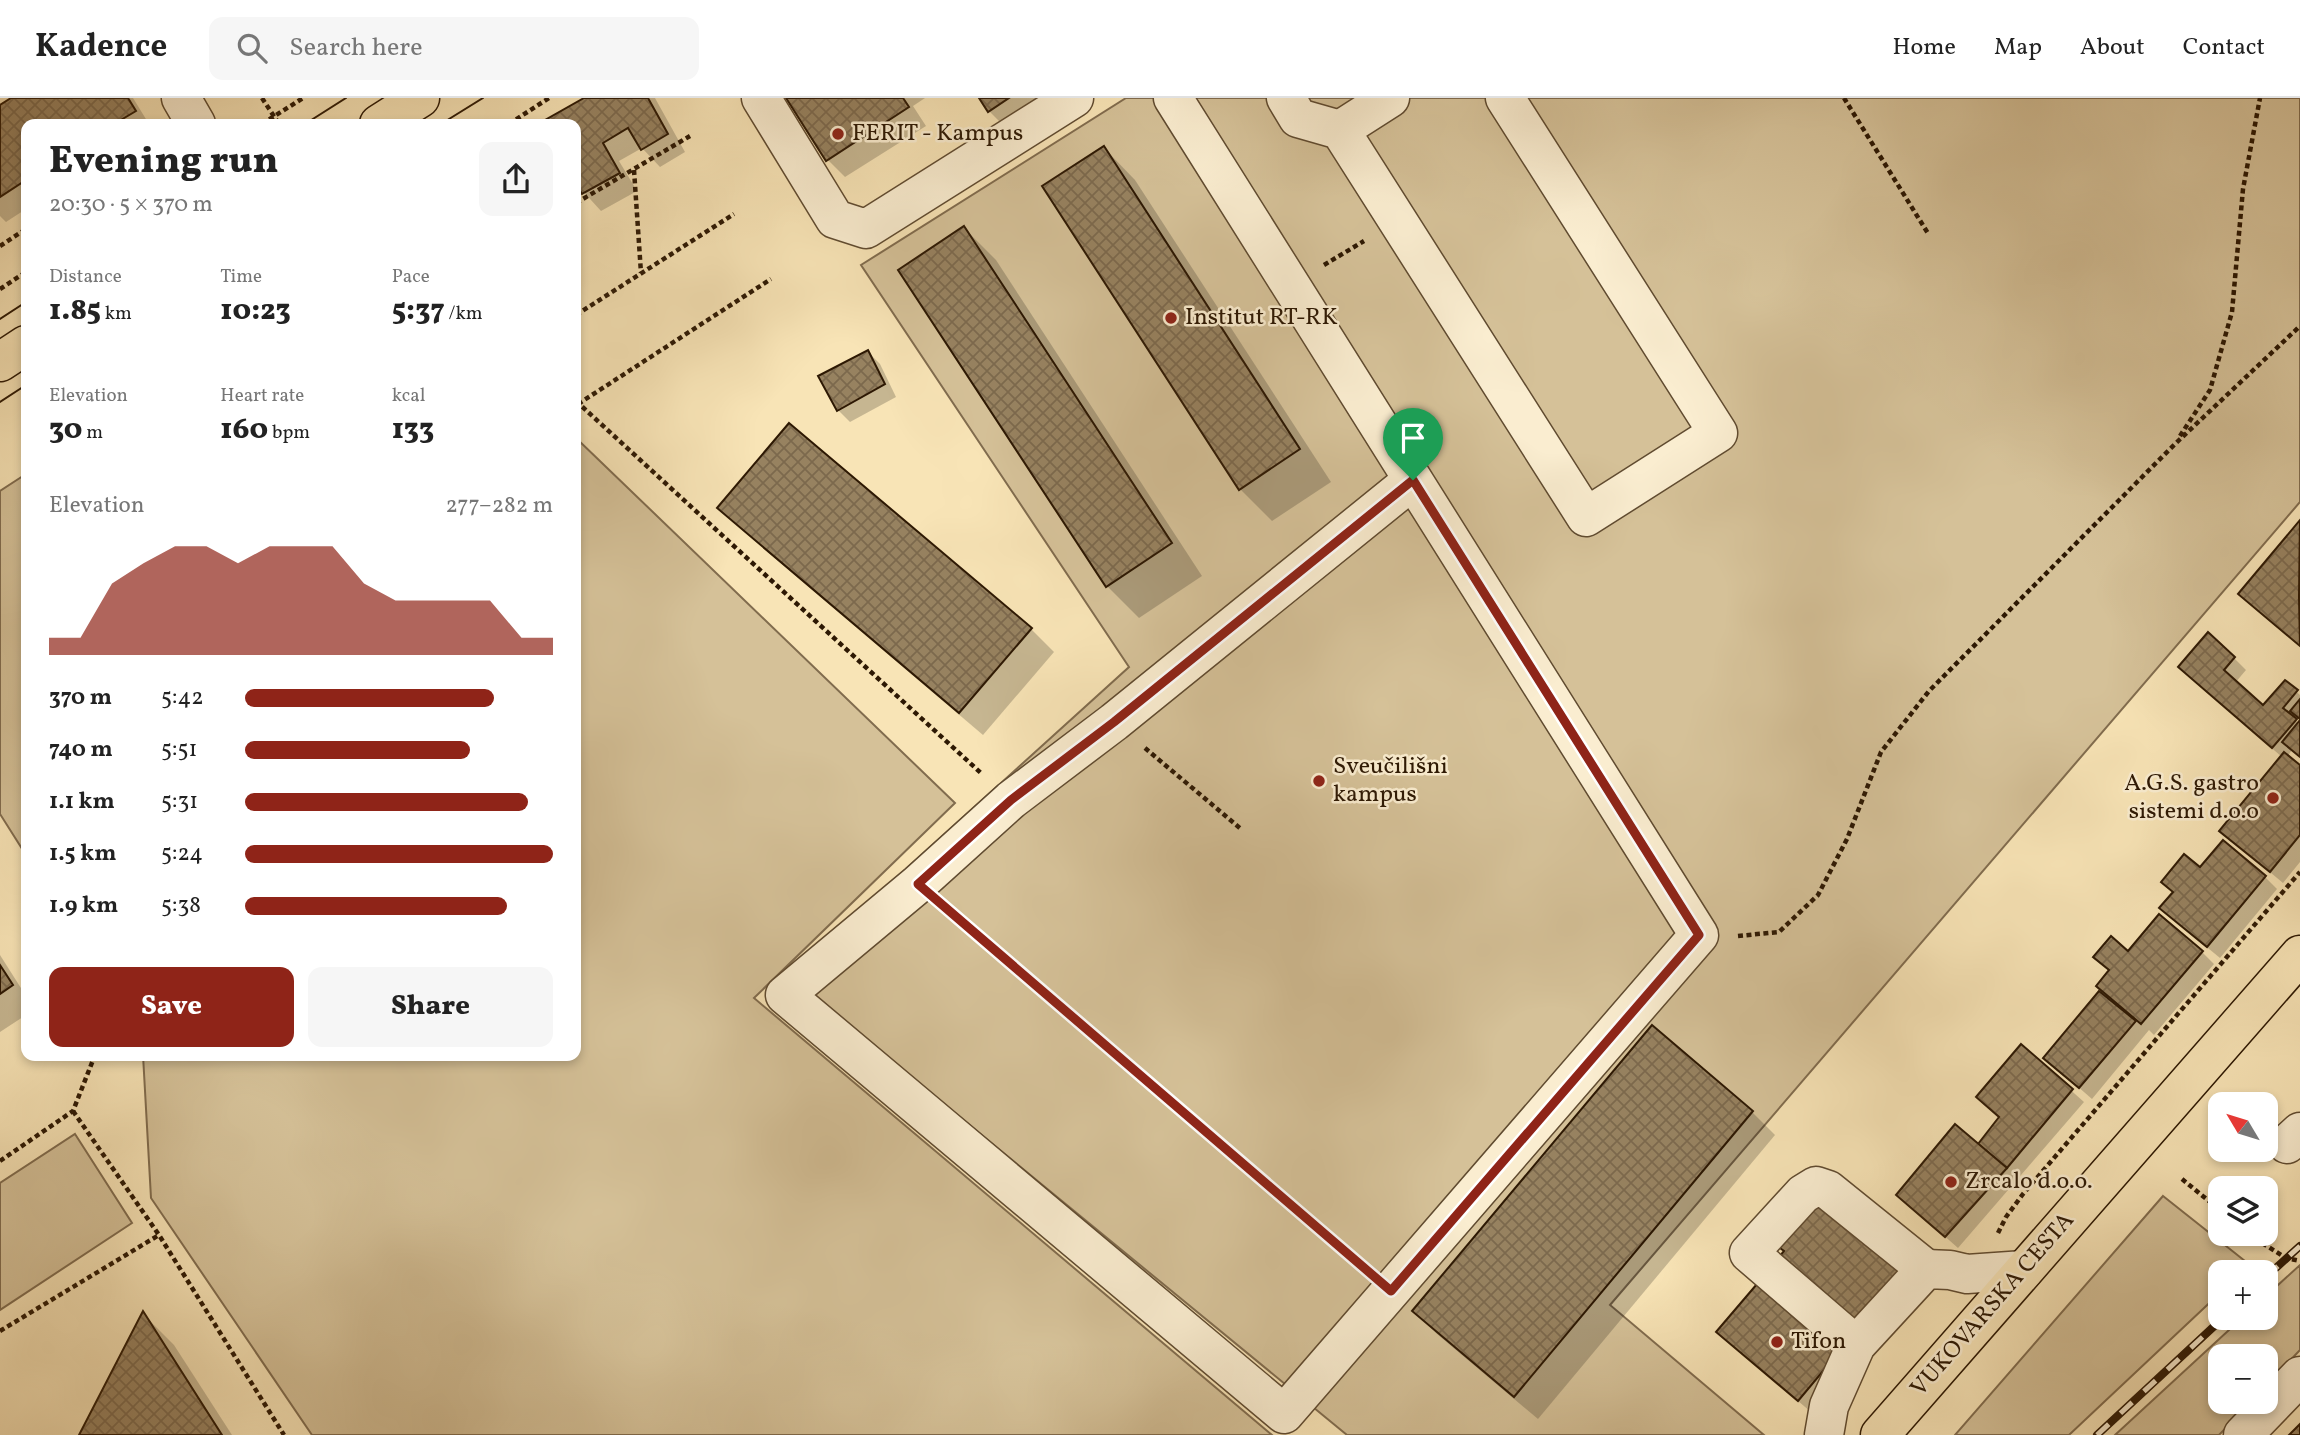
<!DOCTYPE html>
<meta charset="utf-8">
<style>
:root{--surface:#fff;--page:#f6f6f6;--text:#222;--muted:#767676;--line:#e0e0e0;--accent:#8f2418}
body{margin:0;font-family:Vollkorn,serif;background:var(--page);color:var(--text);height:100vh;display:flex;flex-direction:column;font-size:26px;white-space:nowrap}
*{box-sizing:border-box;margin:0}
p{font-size:23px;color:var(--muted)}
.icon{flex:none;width:38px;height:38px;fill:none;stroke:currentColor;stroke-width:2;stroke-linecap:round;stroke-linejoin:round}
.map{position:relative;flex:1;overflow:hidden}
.side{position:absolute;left:21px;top:21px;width:560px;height:942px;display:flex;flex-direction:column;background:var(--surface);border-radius:14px;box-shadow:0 4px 10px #0003}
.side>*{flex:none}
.needle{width:46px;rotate:308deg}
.tools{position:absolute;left:2208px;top:994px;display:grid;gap:14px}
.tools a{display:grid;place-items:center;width:70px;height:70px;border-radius:14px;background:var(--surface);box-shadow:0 4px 10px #0003;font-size:35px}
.pin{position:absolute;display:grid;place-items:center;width:60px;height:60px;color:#fff;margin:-72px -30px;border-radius:50% 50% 50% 0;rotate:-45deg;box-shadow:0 0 7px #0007}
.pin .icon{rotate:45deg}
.round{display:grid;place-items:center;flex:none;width:74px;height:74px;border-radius:14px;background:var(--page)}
.overview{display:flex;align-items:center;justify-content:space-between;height:119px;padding:0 28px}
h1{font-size:38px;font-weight:800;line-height:52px}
.stats{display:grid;grid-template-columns:repeat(3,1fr);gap:10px;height:119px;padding:7px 28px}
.stats div{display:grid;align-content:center}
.stats b{font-size:30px;font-weight:800}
.stats small{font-size:19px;font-weight:400}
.stats p{font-size:19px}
.chart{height:196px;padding:14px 28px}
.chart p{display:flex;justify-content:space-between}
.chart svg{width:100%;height:126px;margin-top:7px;fill:var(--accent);opacity:.7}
.action{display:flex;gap:14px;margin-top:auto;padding:14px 28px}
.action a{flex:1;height:80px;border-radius:14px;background:var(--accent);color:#fff;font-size:28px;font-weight:800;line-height:80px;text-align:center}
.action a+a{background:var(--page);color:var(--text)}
ul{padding:0 28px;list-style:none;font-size:23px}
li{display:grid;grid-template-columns:112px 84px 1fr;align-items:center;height:52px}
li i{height:18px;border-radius:9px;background:var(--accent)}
header{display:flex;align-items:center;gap:42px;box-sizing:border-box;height:98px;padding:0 35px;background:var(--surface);border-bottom:2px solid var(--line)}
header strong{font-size:33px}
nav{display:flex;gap:38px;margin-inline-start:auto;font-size:24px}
.search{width:490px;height:63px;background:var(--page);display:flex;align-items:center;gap:18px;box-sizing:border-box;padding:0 24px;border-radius:14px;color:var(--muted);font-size:26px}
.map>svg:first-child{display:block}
</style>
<header>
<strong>Kadence</strong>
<div class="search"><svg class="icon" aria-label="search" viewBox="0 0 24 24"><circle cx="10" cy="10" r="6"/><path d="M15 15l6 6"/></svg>Search here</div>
<nav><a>Home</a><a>Map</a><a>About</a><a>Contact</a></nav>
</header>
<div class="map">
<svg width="2300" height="1337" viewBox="0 0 2300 1337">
<defs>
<pattern id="building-cross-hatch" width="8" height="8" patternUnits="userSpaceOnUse" patternTransform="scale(1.75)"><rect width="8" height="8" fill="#978260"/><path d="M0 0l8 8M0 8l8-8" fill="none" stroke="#7c694d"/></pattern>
</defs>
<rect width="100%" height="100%" fill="#f8e4b6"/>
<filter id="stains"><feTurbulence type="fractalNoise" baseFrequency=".00286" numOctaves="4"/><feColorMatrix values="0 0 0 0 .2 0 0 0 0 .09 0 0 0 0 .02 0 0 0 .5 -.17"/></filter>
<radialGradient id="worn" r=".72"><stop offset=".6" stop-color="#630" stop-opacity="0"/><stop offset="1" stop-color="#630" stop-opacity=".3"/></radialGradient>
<g fill="#d5c198" stroke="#816c4e" stroke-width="2">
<polygon points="1126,0 2300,0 2300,404 1610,1207 1764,1337 1347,1337 788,878 1129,569 861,167"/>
<polygon points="576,340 955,705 754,900 1272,1337 312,1337 151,1100 143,957 576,957"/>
<polygon points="26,376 26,757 0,716 0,393"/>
<polygon points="75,1036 132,1125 0,1212 0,1085"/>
<polygon points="2163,1098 2250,1167 2242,1174 2221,1174 2221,1194 2069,1337 1955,1337"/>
<polygon points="2300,1167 2300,1252 2266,1288 2266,1258 2221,1258 2221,1304 2251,1304 2219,1337 2115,1337 2242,1220 2266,1220 2266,1198"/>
</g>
<g fill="#0003">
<polygon points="15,0 133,0 149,26 26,26 26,111 6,124 0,118 0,9"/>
<polygon points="588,0 655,0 685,54 660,69 642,50 619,63 637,93 601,113 580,90 576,93 576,26 542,26"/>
<polygon points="788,0 925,0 913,8 926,28 845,79 827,61"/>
<polygon points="981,0 1054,0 1007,31 989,13"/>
<polygon points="1104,50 1135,82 1331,384 1272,423 1240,391"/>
<polygon points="964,130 996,162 1202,478 1139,520 1107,488"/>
<polygon points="868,254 880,266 896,299 850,324 838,312"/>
<polygon points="720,410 1031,531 1054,554 983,637 743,433"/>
<polygon points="2300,425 2300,549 2240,496"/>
<polygon points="2234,560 2246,572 2235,585 2263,609 2286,584 2300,597 2300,620 2298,618 2295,622 2299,626 2300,624 2300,659 2292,652 2287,659 2300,669 2300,764 2283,785 2234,744 2282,659 2192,581"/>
<polygon points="2200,772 2265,779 2277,791 2220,860 2174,822 2174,794"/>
<polygon points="2202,854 2214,866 2154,937 2149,932 2092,1001 2045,960 2102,892 2128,855"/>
<polygon points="0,857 26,898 26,917 0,934"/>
<polygon points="2021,948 2084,1004 1958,1150 1898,1097 1978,1048 2001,1019"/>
<polygon points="1752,1014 1775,1037 1538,1321 1437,1236 1414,1213"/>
<polygon points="1786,1154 1910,1182 1811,1314 1731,1246"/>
<polygon points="143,1216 174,1247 232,1337 81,1337"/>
</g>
<g fill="url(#building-cross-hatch)" stroke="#2d1803" stroke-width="2">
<polygon points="11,0 128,0 136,13 114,26 26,26 26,82 0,99 0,7"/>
<polygon points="584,0 648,0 668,36 641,52 628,30 603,45 620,75 582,96 576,86 576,26 538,26"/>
<polygon points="786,0 903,0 909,9 826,63"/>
<polygon points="979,0 1009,0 988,14"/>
<polygon points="1104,48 1300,351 1239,392 1042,88"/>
<polygon points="964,128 1172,445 1106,489 898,172"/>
<polygon points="868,252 885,286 837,313 818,278"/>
<polygon points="789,325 1032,530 959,615 717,410"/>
<polygon points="2300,422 2299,499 2300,548 2238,496"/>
<polygon points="2208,534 2235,559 2224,572 2263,607 2285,582 2298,592 2283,610 2297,621 2272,650 2178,569"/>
<polygon points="2300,601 2300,621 2290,613"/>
<polygon points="2300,622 2300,659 2282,644"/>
<polygon points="2284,654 2300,667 2300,737 2270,774 2219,733"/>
<polygon points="2223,742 2266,778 2207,849 2159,810 2173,794 2161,784 2184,756 2200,769"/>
<polygon points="2159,816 2203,853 2141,926 2096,888 2109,872 2093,859 2111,838 2128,853"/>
<polygon points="0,867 13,887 0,896"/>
<polygon points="2099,893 2136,923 2079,990 2043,960"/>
<polygon points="1652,927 1753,1013 1514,1299 1412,1213"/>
<polygon points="2021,946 2073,991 2007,1070 1978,1046 1999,1019 1976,999"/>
<polygon points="1955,1026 2007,1070 1945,1139 1896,1097"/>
<polygon points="1812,1099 1911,1181 1839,1254 1757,1186 1784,1153 1773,1145"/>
<polygon points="1757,1186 1839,1254 1798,1303 1716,1234"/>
<polygon points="143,1213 222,1337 79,1337"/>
<polygon points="2300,1326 2300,1337 2289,1337"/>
</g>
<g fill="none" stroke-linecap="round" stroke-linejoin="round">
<g stroke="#604b30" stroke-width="41">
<g id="minor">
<polyline points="181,0 196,26"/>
<polyline points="761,0 835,121 866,131 1074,0"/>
<path d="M1173,0C1348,280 1524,558 1699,837L1284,1316L785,897L918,786L1011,702L1114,624L1413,382"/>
<polyline points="1286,0 1298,20 1340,32 1586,419 1718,335 1505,0"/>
<polyline points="1340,32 1390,0"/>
<polyline points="2287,1046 2300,1034"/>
<polyline points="1856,1247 1749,1155 1803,1096 1816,1088 1828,1092 1926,1171"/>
<polyline points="1824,1337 1829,1308 1856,1247 1926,1171 1950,1172 1967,1176 2024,1172"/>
<polyline points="2243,1337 2300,1278"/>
</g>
</g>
<g stroke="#2d1803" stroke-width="41">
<g id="major">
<polyline points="379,26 420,0"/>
<polyline points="0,264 26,247"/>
<polyline points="1880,1337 2300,857"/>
</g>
</g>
<g stroke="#2d1803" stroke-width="4.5" stroke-dasharray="5 3.5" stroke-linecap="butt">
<polyline points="262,0 279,26"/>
<polyline points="1844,0 1929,137"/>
<polyline points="262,26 303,0"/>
<polyline points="509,26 549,0"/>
<polyline points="634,72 641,175"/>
<polyline points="576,105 690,38"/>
<polyline points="0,148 26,131"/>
<polyline points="1324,167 1364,143"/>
<polyline points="0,191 26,174"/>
<polyline points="576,217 734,116"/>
<polyline points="576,303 982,676"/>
<polyline points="578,306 771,181"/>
<polyline points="2180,338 2210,292 2232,214 2243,91 2260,0"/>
<polyline points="1145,650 1241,731"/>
<polyline points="948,812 1361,1167"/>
<polyline points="1738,838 1779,834 1818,797 1847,741 1881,654 1929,593 2175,346 2300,228"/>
<polyline points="73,1013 159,1137 284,1337"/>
<polyline points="0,1063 73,1013 95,957"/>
<polyline points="2182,1081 2221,1113"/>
<polyline points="1998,1135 2006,1119 2023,1096 2300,774"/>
<polyline points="2248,1136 2286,1160 2300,1163"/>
<polyline points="0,1233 159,1137"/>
</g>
<use href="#minor" stroke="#faedd0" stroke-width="38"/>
<use href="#major" stroke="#f8e4b6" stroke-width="38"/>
<g stroke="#2d1803" stroke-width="2">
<polyline points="305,26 346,0"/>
<polyline points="441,26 483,0"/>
<polyline points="0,221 26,204"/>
<polyline points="0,304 26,287"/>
</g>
<g stroke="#2d1803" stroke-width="8">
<g id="rail">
<polyline points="2266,1179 2300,1148"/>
<polyline points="2097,1337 2223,1220"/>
</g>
</g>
<use href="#rail" stroke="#faedd0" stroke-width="5" stroke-dasharray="16" stroke-linecap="butt"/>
</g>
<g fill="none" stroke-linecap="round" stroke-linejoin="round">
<g stroke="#fff" stroke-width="14">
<polygon id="route" points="1413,382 1699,837 1391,1193 918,786 1011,702 1114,624"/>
</g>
<use href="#route" stroke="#8f2418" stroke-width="9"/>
</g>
<g fill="#8f2418" stroke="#faedd0" stroke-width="2.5">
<circle cx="838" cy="36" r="7"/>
<circle cx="1171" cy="220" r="7"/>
<circle cx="1319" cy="683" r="7"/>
<circle cx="2273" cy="700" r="7"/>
<circle cx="1951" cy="1084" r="7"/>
<circle cx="1777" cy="1244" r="7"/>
</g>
<g text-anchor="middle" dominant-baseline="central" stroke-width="5" stroke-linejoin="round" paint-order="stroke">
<g font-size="24" fill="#2d1803" stroke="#faedd0" text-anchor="start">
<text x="852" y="36">FERIT - Kampus</text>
<text x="1185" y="220">Institut RT-RK</text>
<text x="1333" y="669">Sveučilišni<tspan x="1333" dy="28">kampus</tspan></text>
<text x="2259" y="686" text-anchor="end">A.G.S. gastro<tspan x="2259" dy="28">sistemi d.o.o</tspan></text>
<text x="1965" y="1084">Zrcalo d.o.o.</text>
<text x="1791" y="1244">Tifon</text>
</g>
<g font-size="24" fill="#2d1803" stroke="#faedd0">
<text transform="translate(1993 1207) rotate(-49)">VUKOVARSKA CESTA</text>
</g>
</g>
<rect width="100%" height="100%" filter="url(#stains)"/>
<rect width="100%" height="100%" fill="url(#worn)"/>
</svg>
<div class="tools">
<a><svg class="needle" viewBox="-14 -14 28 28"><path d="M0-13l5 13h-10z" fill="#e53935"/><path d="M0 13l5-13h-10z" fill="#767676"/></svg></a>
<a><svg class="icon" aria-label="layers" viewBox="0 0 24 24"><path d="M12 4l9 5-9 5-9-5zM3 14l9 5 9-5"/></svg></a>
<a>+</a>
<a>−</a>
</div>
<div class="pin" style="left:1413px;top:382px;background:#1e9e55"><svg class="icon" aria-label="arrive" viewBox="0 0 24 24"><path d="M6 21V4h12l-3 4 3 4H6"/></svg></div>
<section class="side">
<div class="overview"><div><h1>Evening run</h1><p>20:30 · 5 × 370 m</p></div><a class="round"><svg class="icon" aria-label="share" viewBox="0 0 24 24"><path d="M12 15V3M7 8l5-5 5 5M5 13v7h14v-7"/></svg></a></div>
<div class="stats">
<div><p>Distance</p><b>1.85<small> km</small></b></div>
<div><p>Time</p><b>10:23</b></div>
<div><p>Pace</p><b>5:37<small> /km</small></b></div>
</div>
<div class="stats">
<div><p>Elevation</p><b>30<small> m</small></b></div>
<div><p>Heart rate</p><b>160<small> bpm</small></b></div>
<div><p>kcal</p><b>133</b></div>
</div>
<div class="chart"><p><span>Elevation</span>277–282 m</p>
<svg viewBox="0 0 160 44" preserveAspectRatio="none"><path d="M0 44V38L10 38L20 19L30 12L40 6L50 6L60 12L70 6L80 6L90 6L100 19L110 25L120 25L130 25L140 25L150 38L160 38V44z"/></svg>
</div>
<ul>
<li><b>370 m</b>5:42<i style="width:81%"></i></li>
<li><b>740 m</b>5:51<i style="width:73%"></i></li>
<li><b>1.1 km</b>5:31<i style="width:92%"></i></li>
<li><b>1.5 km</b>5:24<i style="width:100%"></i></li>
<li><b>1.9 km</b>5:38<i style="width:85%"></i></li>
</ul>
<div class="action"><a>Save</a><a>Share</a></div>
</section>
</div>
